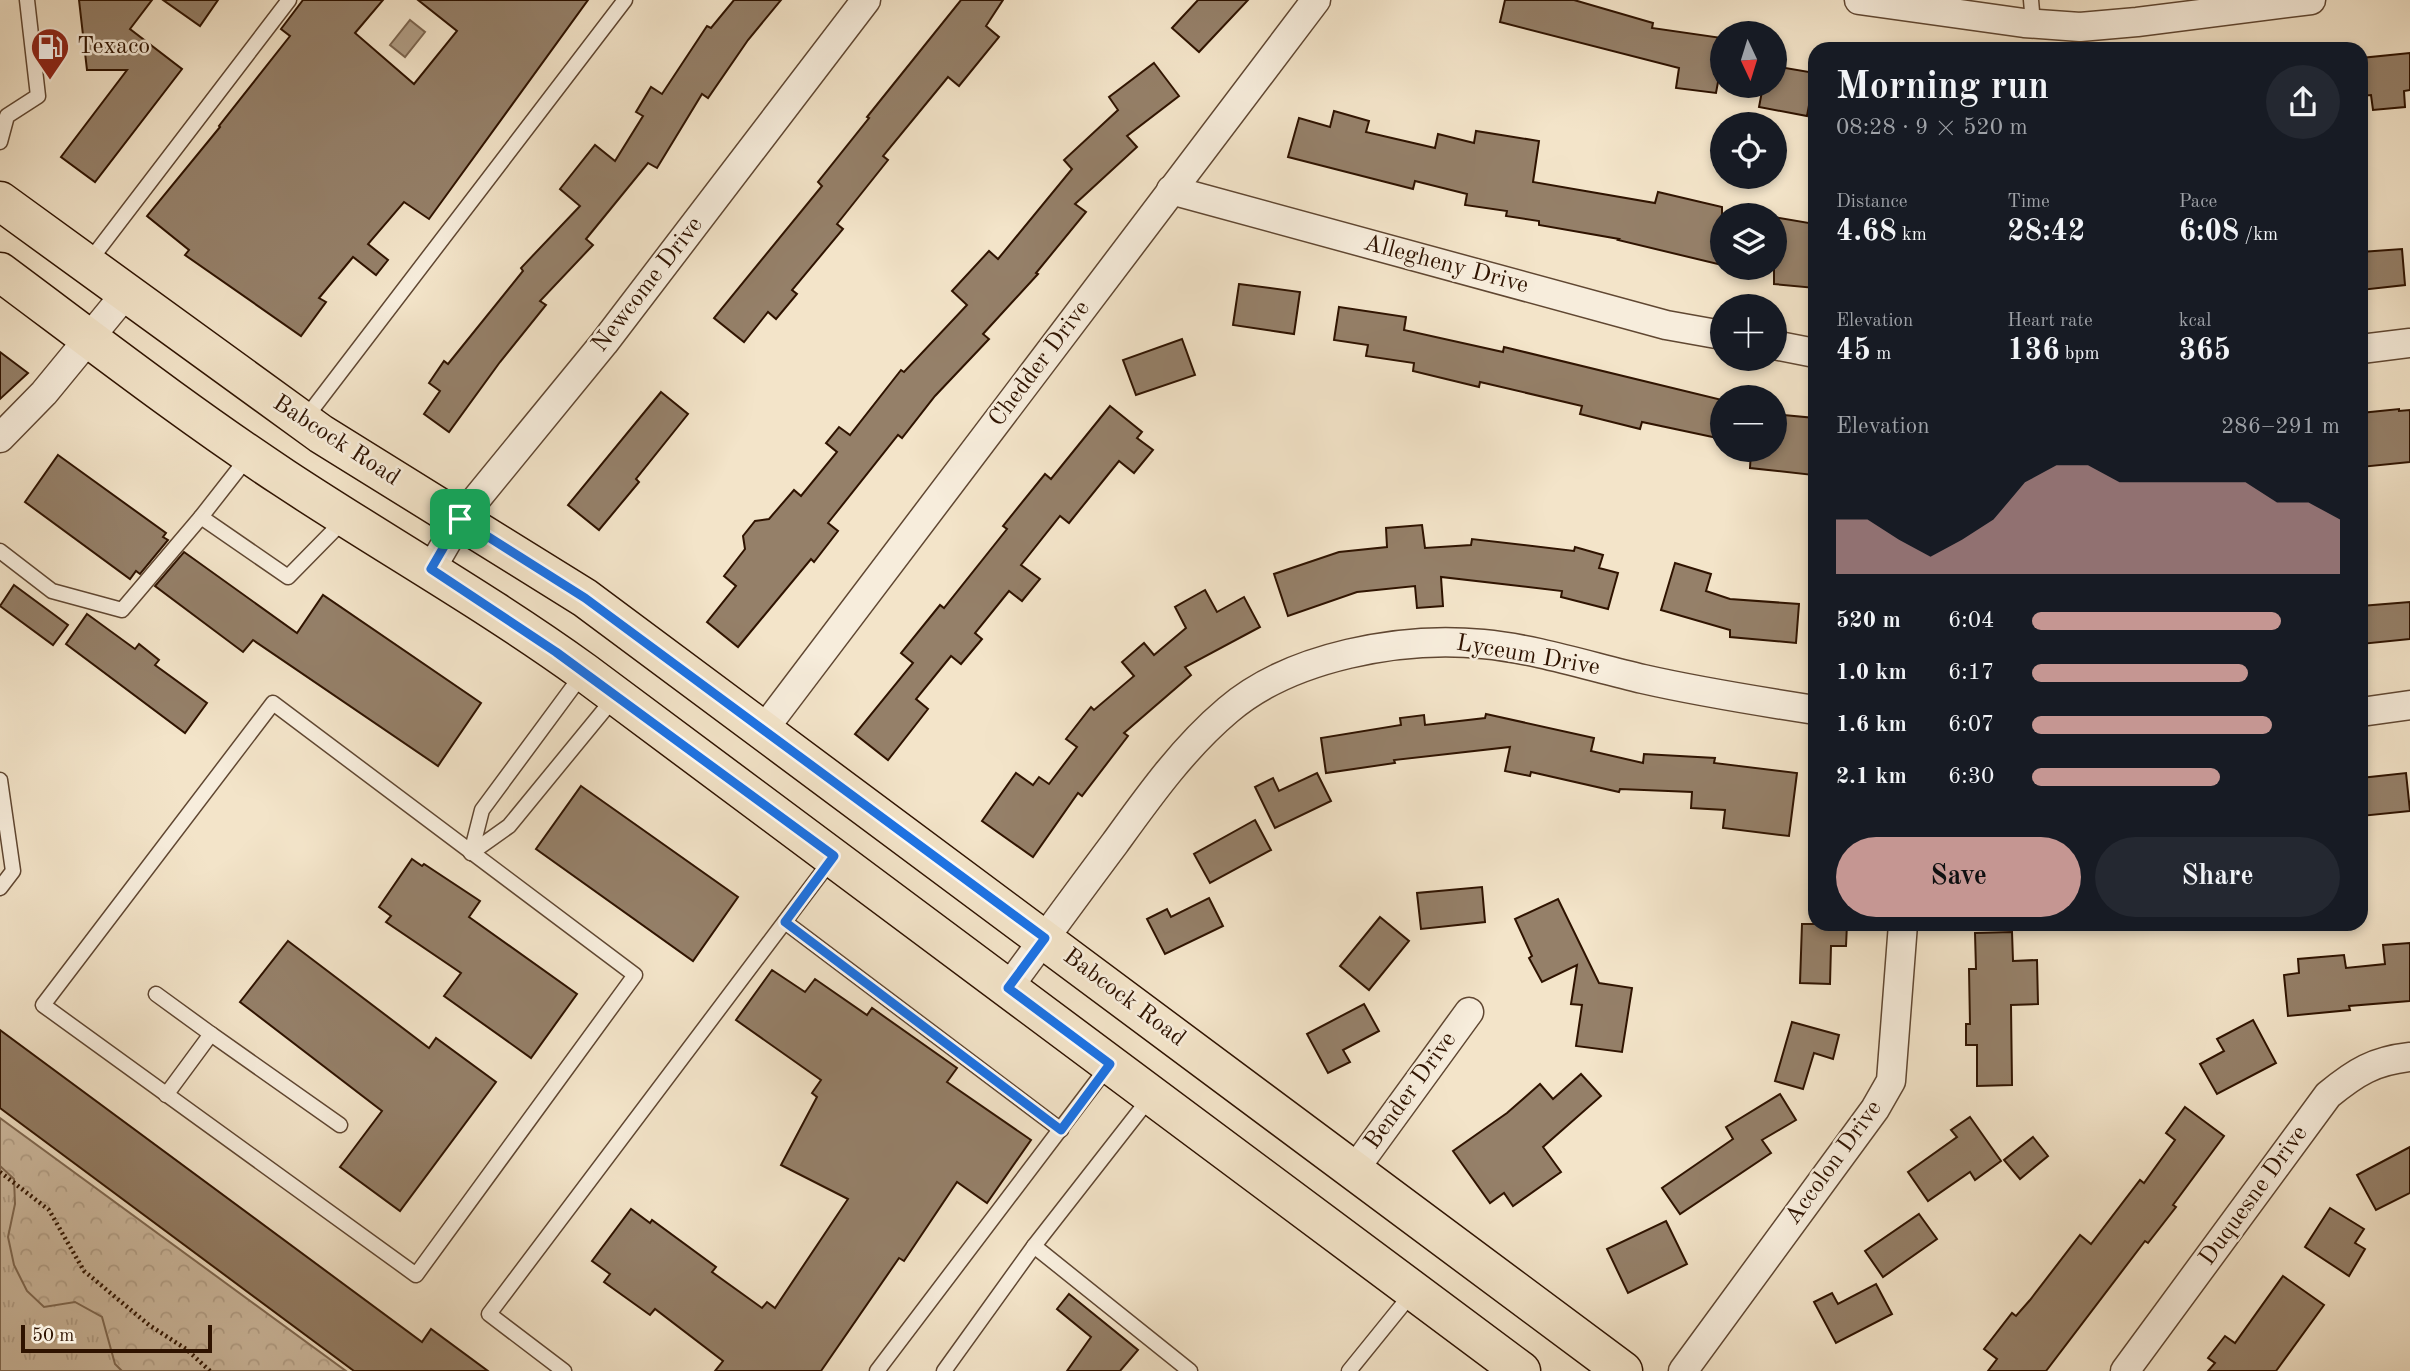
<!DOCTYPE html>
<meta charset="utf-8">
<style>
:root{--surface:#171b24;--page:#242831;--text:#f1f3f6;--muted:#9ea1a6;--accent:#c59692}
body{margin:0;font-family:"Old Standard TT",serif;background:var(--page);color:var(--text);height:100vh;display:flex;flex-direction:column;font-size:26px;white-space:nowrap}
*{box-sizing:border-box;margin:0}
p{font-size:23px;color:var(--muted)}
.icon{flex:none;width:38px;height:38px;fill:none;stroke:currentColor;stroke-width:2;stroke-linecap:round;stroke-linejoin:round}
.map{position:relative;flex:1;overflow:hidden}
.details{position:absolute;left:1808px;top:42px;width:560px;height:889px;display:flex;flex-direction:column;background:var(--surface);border-radius:21px;box-shadow:0 4px 10px #0003}
.details>*{flex:none}
.needle{width:46px;rotate:176deg}
.buttons{position:absolute;left:1710px;top:21px;display:grid;gap:14px}
.buttons a{display:grid;place-items:center;width:77px;height:77px;border-radius:50%;background:var(--surface);box-shadow:0 4px 10px #0003;font-size:35px}
.scale{position:absolute;left:21px;bottom:18px;width:191px;box-sizing:border-box;padding-left:7px;border:4px solid #2f1300;border-top:0;font-size:19px;line-height:24px;white-space:nowrap;color:#2f1300;-webkit-text-stroke:5px #f7eddc;paint-order:stroke}
.pin{position:absolute;display:grid;place-items:center;width:60px;height:60px;color:#fff;margin:-30px;border-radius:14px;box-shadow:0 4px 10px #0006}
.round{display:grid;place-items:center;flex:none;width:74px;height:74px;border-radius:37px;background:var(--page)}
.headline{display:flex;align-items:center;justify-content:space-between;height:119px;padding:0 28px}
h1{font-size:38px;font-weight:600;line-height:52px}
.figures{display:grid;grid-template-columns:repeat(3,1fr);gap:10px;height:119px;padding:7px 28px}
.figures div{display:grid;align-content:center}
.figures b{font-size:30px;font-weight:600}
.figures small{font-size:19px;font-weight:400}
.figures p{font-size:19px}
.chart{height:196px;padding:14px 28px}
.chart p{display:flex;justify-content:space-between}
.chart svg{width:100%;height:126px;margin-top:7px;fill:var(--accent);opacity:.7}
.action{display:flex;gap:14px;margin-top:auto;padding:14px 28px}
.action a{flex:1;height:80px;border-radius:42px;background:var(--accent);color:#111;font-size:28px;font-weight:600;line-height:80px;text-align:center}
.action a+a{background:var(--page);color:var(--text)}
ul{padding:0 28px;list-style:none;font-size:23px}
li{display:grid;grid-template-columns:112px 84px 1fr;align-items:center;height:52px}
li i{height:18px;border-radius:9px;background:var(--accent)}
.map>svg:first-child{display:block}
</style>
<div class="map">
<svg width="2410" height="1371" viewBox="0 0 2410 1371">
<defs>
<pattern id="grass-tufts" width="24" height="20" patternUnits="userSpaceOnUse" patternTransform="scale(1.75)"><rect width="24" height="20" fill="#d2c0a7"/><path d="M3 7l-1-3M5 7V3M7 7l1-3M15 17l-1-3M17 17v-4M19 17l1-3" fill="none" stroke="#b5a48e"/></pattern>
<pattern id="forest-crowns" width="20" height="18" patternUnits="userSpaceOnUse" patternTransform="scale(1.75)"><rect width="20" height="18" fill="#d2c0a7"/><path d="M2 6a3 3 0 1 1 6 0M12 15a3 3 0 1 1 6 0" fill="none" stroke="#b5a48e"/></pattern>
</defs>
<rect width="100%" height="100%" fill="#f3e4c9"/>
<filter id="stains"><feTurbulence type="fractalNoise" baseFrequency=".00286" numOctaves="4"/><feColorMatrix values="0 0 0 0 .2 0 0 0 0 .09 0 0 0 0 .02 0 0 0 .5 -.17"/></filter>
<radialGradient id="worn" r=".72"><stop offset=".6" stop-color="#630" stop-opacity="0"/><stop offset="1" stop-color="#630" stop-opacity=".3"/></radialGradient>
<polygon fill="url(#grass-tufts)" stroke="#806a54" stroke-width="2" points="0,1162 283,1371 0,1371"/>
<polygon fill="url(#forest-crowns)" stroke="#806a54" stroke-width="2" points="0,1118 346,1371 122,1371 115,1364 102,1317 75,1302 44,1307 27,1291 14,1265 8,1237 15,1204 14,1179 0,1166"/>
<polygon fill="#b09d85" stroke="#7c6650" stroke-width="2" points="410,20 425,32 405,57 390,45"/>
<g fill="#958069" stroke="#2f1300" stroke-width="2">
<polygon points="79,0 152,0 130,29 182,69 95,182 61,157 127,70 87,70"/>
<polygon points="163,0 218,0 200,26"/>
<polygon points="303,0 383,0 355,33 414,84 457,31 418,0 588,0 429,219 404,202 368,244 388,260 376,275 353,257 319,298 326,302 301,336 185,255 189,250 147,216 220,127 219,126 290,36 281,29"/>
<polygon points="734,0 781,0 748,40 708,98 702,94 657,168 648,163 586,239 593,245 540,301 546,305 500,362 449,432 424,414 440,391 429,383 444,361 448,364 523,271 521,268 580,206 560,189 595,145 615,161 643,116 636,112 651,87 662,94 707,26 711,28"/>
<polygon points="961,0 1003,0 986,26 999,37 959,86 948,77 883,156 888,160 837,224 843,229 792,290 797,294 776,319 768,312 744,342 714,318 822,186 818,182 869,118 867,117"/>
<polygon points="1198,0 1248,0 1199,52 1172,28"/>
<polygon points="1505,0 1574,0 1653,23 1652,28 1722,38 1722,82 1718,82 1716,93 1676,88 1679,68 1500,22"/>
<polygon points="2410,53 2410,90 2404,91 2405,107 2373,110 2371,95 2361,96 2361,58"/>
<polygon points="1154,63 1179,96 1127,136 1137,147 1075,204 1086,212 1036,273 1038,274 983,334 989,339 935,396 902,438 898,435 828,523 838,531 814,562 811,559 738,647 707,622 736,586 724,576 745,549 743,536 755,521 769,519 794,490 801,496 837,452 826,443 839,427 850,435 901,370 904,372 967,305 952,291 989,251 998,259 1072,169 1064,160 1118,110 1109,97"/>
<polygon points="1774,66 1815,73 1807,116 1759,107 1763,86 1774,86"/>
<polygon points="1334,111 1369,121 1366,132 1435,148 1438,134 1474,143 1476,131 1539,141 1533,182 1655,203 1658,192 1722,207 1722,265 1618,240 1619,239 1539,225 1539,221 1506,216 1507,211 1465,205 1467,194 1415,181 1413,189 1288,157 1299,118 1330,127"/>
<polygon points="1774,217 1815,224 1815,288 1774,284"/>
<polygon points="2402,249 2405,285 2361,290 2361,252"/>
<polygon points="1239,284 1300,292 1294,334 1233,325"/>
<polygon points="1339,307 1406,317 1404,330 1503,352 1504,347 1722,400 1722,439 1642,422 1640,429 1580,414 1582,406 1480,382 1479,387 1413,371 1414,363 1366,356 1368,345 1334,340"/>
<polygon points="1182,339 1195,375 1136,395 1123,360"/>
<polygon points="0,352 28,373 0,399"/>
<polygon points="661,392 688,414 636,479 639,482 599,530 568,505"/>
<polygon points="1110,406 1142,432 1137,438 1153,450 1134,473 1119,461 1069,523 1060,516 1021,565 1040,579 1022,601 1009,591 975,633 982,639 961,664 951,656 916,699 928,709 888,760 855,734 913,663 901,653 940,605 944,608 1007,529 1003,526 1045,474 1051,479"/>
<polygon points="2399,409 2399,411 2410,410 2410,462 2361,467 2361,413"/>
<polygon points="1774,414 1815,418 1813,475 1750,468 1751,450 1774,450"/>
<polygon points="58,455 166,533 163,537 168,540 140,574 136,571 130,579 25,502"/>
<polygon points="1422,525 1425,548 1471,545 1472,539 1574,551 1575,547 1603,555 1599,568 1618,573 1608,609 1561,597 1562,591 1441,577 1443,606 1417,608 1415,586 1357,592 1288,616 1274,574 1339,552 1387,547 1386,528"/>
<polygon points="184,552 297,633 323,595 481,703 438,766 253,640 243,652 155,586"/>
<polygon points="1675,563 1711,574 1706,591 1730,599 1799,604 1796,643 1730,637 1730,630 1661,610"/>
<polygon points="14,585 68,625 53,645 0,606"/>
<polygon points="1205,590 1217,612 1244,597 1260,627 1185,667 1191,675 1124,733 1128,736 1082,796 1078,793 1033,857 982,821 1016,773 1033,785 1039,777 1049,784 1077,747 1066,739 1091,707 1094,710 1134,676 1122,662 1144,643 1154,655 1186,628 1175,607"/>
<polygon points="2410,602 2410,639 2361,644 2361,606"/>
<polygon points="87,614 135,649 139,644 159,660 155,665 207,703 185,733 66,644"/>
<polygon points="1486,714 1594,738 1591,751 1643,763 1644,754 1715,758 1714,763 1797,773 1789,836 1723,828 1725,810 1691,808 1692,792 1620,789 1619,792 1531,772 1530,776 1505,771 1510,747 1394,760 1395,763 1326,773 1321,738 1401,725 1400,718 1424,715 1425,725 1485,718"/>
<polygon points="1317,773 1331,801 1275,828 1255,787 1273,778 1279,791"/>
<polygon points="2406,773 2410,811 2361,816 2361,778"/>
<polygon points="581,786 738,897 693,961 536,849"/>
<polygon points="1255,820 1271,850 1210,883 1194,854"/>
<polygon points="412,859 422,866 424,864 480,901 469,917 577,994 531,1058 444,996 461,973 386,922 391,916 379,907"/>
<polygon points="1482,887 1485,922 1421,929 1417,893"/>
<polygon points="1209,898 1223,926 1165,954 1147,919 1167,909 1171,917"/>
<polygon points="1558,899 1599,983 1632,988 1622,1052 1576,1046 1582,1005 1571,1004 1577,965 1542,982 1529,958 1532,956 1515,919"/>
<polygon points="1380,917 1409,941 1369,990 1340,966"/>
<polygon points="1802,924 1847,924 1846,946 1831,946 1830,984 1800,983"/>
<polygon points="2012,932 2013,961 2037,960 2038,1004 2011,1005 2012,1085 1977,1086 1977,1045 1966,1045 1966,1024 1970,1024 1969,969 1976,969 1975,933"/>
<polygon points="288,941 429,1048 436,1038 496,1082 400,1211 340,1167 382,1111 240,1002"/>
<polygon points="2410,943 2410,1001 2349,1006 2350,1010 2288,1016 2284,975 2299,973 2298,959 2344,955 2346,968 2385,964 2383,945"/>
<polygon points="772,970 805,992 815,979 867,1015 872,1008 957,1068 947,1082 1031,1140 987,1203 957,1182 904,1261 899,1258 821,1371 715,1371 723,1361 655,1309 650,1315 604,1282 610,1274 592,1261 631,1209 650,1223 652,1220 716,1267 712,1272 762,1308 767,1302 775,1308 848,1199 781,1165 817,1097 812,1093 821,1080 736,1020"/>
<polygon points="1364,1004 1379,1031 1343,1050 1350,1062 1328,1073 1307,1034"/>
<polygon points="2253,1020 2276,1063 2217,1094 2200,1064 2224,1051 2217,1039"/>
<polygon points="1792,1022 1839,1035 1833,1059 1814,1053 1803,1089 1775,1081"/>
<polygon points="0,1030 422,1342 431,1329 488,1371 354,1371 0,1108"/>
<polygon points="1581,1074 1601,1096 1543,1147 1561,1172 1513,1206 1504,1193 1490,1203 1453,1151 1507,1113 1540,1084 1553,1099"/>
<polygon points="1780,1094 1796,1120 1762,1140 1771,1153 1680,1214 1662,1188 1733,1139 1726,1127"/>
<polygon points="2185,1107 2224,1136 2173,1205 2176,1207 2148,1243 2145,1241 2046,1371 1988,1371 1997,1359 1984,1349 2012,1313 2016,1316 2030,1300 2080,1235 2091,1244 2140,1180 2144,1183 2175,1140 2166,1133"/>
<polygon points="1970,1117 2001,1161 1975,1180 1970,1172 1928,1201 1908,1172 1957,1137 1951,1130"/>
<polygon points="2033,1137 2048,1156 2020,1179 2004,1160"/>
<polygon points="2410,1147 2410,1193 2376,1210 2357,1175"/>
<polygon points="2330,1208 2364,1229 2355,1243 2365,1249 2349,1276 2305,1247"/>
<polygon points="1919,1214 1937,1239 1883,1277 1865,1251"/>
<polygon points="1666,1221 1687,1264 1628,1293 1607,1249"/>
<polygon points="2283,1276 2324,1305 2276,1371 2208,1371 2215,1363 2208,1358 2225,1336 2235,1343"/>
<polygon points="1876,1284 1892,1314 1836,1343 1814,1302 1832,1293 1838,1304"/>
<polygon points="1069,1294 1138,1350 1120,1371 1067,1371 1091,1337 1057,1309"/>
</g>
<g fill="none" stroke-linecap="round" stroke-linejoin="round">
<g stroke="#604732" stroke-width="17">
<g id="lane">
<polyline points="2031,0 2033,23"/>
<polyline points="0,142 7,116 38,96 27,0"/>
<polyline points="88,263 289,0"/>
<polyline points="304,420 625,0"/>
<polyline points="248,457 201,517 288,577 345,519"/>
<polyline points="0,551 52,591 122,610 201,517"/>
<polygon points="273,703 635,975 416,1275 43,1005"/>
<polyline points="0,780 13,871 0,888"/>
<polyline points="471,853 482,810 584,672"/>
<polyline points="471,853 509,826 614,698"/>
<polyline points="785,922 1061,1130"/>
<polyline points="156,994 211,1034"/>
<polyline points="166,1095 211,1034 340,1125"/>
<polyline points="1034,1246 1190,1371"/>
<polyline points="564,1371 489,1314 832,859"/>
<polyline points="877,1371 1109,1065"/>
<polyline points="944,1371 1034,1246 1152,1095"/>
<polyline points="1349,1371 1413,1292"/>
</g>
</g>
<g stroke="#604732" stroke-width="31">
<g id="street">
<polyline points="1859,0 2024,23 2080,27 2137,22 2311,0"/>
<polyline points="1171,190 1666,325 1722,335"/>
<polyline points="1774,345 1815,353"/>
<polyline points="2361,349 2410,343"/>
<polyline points="0,438 44,393 127,292"/>
<polyline points="431,569 460,519 604,343 866,0"/>
<polyline points="2361,712 2410,705"/>
<polyline points="764,729 1316,0"/>
<path d="M1008,988C1044,939 1079,891 1115,843C1149,796 1183,748 1228,710C1291,656 1402,636 1483,644C1537,649 1591,667 1643,679C1700,692 1757,701 1815,710"/>
<polyline points="1354,1170 1469,1012"/>
<polyline points="1683,1371 1875,1109 1891,1081 1903,924"/>
<path d="M2125,1371L2328,1095C2356,1072 2374,1061 2410,1057"/>
</g>
</g>
<g stroke="#2f1300" stroke-width="41">
<g id="primary">
<polyline points="0,201 321,434 585,598 1623,1371"/>
<path d="M0,272C94,342 187,414 284,478C384,544 487,602 584,672L1521,1371"/>
</g>
</g>
<polyline stroke="#2f1300" stroke-width="4.5" stroke-dasharray="2 3.5" stroke-linecap="butt" points="0,1172 49,1210 84,1271 149,1325 186,1349 210,1371"/>
<use href="#lane" stroke="#f7eddc" stroke-width="14"/>
<use href="#street" stroke="#f7eddc" stroke-width="28"/>
<use href="#primary" stroke="#f3e4c9" stroke-width="38"/>
</g>
<g fill="none" stroke-linecap="round" stroke-linejoin="round">
<g stroke="#fff" stroke-width="14">
<polygon id="route" points="460,519 585,598 1045,938 1008,988 1110,1064 1061,1130 785,922 834,856 556,652 431,569"/>
</g>
<use href="#route" stroke="#1a73e8" stroke-width="9"/>
</g>
<defs>
<g id="fuel-pin" transform="scale(2.0125)"><path d="M0 17L-7.5 6A9.5 9.5 0 1 1 7.5 6Z" fill="#8f2418" stroke="#f7eddc"/><path d="M-5.5-6h7V0h2V4h1.3V-2.5L3-4.5l.8-.8L6-3V5H2.5V1h-1V6h-7ZM-4.2-4.7v3.2H.2V-4.7Z" fill="#fff"/></g>
</defs>
<g fill-rule="evenodd">
<use href="#fuel-pin" x="50" y="47"/>
</g>
<g text-anchor="middle" dominant-baseline="central" stroke-width="5" stroke-linejoin="round" paint-order="stroke">
<g font-size="24" fill="#2f1300" stroke="#f7eddc" text-anchor="start">
<text x="77" y="47">Texaco</text>
</g>
<g font-size="24" fill="#2f1300" stroke="#f7eddc">
<text transform="translate(1446 265) rotate(15)">Allegheny Drive</text>
<text transform="translate(648 285) rotate(-52)">Newcome Drive</text>
<text transform="translate(1040 364) rotate(-53)">Chedder Drive</text>
<text transform="translate(336 441) rotate(33)">Babcock Road</text>
<text transform="translate(1528 656) rotate(10)">Lyceum Drive</text>
<text transform="translate(1124 998) rotate(37)">Babcock Road</text>
<text transform="translate(1411 1091) rotate(-54)">Bender Drive</text>
<text transform="translate(1834 1163) rotate(-54)">Accolon Drive</text>
<text transform="translate(2254 1196) rotate(-54)">Duquesne Drive</text>
</g>
</g>
<rect width="100%" height="100%" filter="url(#stains)"/>
<rect width="100%" height="100%" fill="url(#worn)"/>
</svg>
<div class="buttons">
<a><svg class="needle" viewBox="-14 -14 28 28"><path d="M0-13l5 13h-10z" fill="#e53935"/><path d="M0 13l5-13h-10z" fill="#9ea1a6"/></svg></a>
<a><svg class="icon" aria-label="locate" viewBox="0 0 24 24"><circle cx="12" cy="12" r="6"/><path d="M12 2v4M12 18v4M2 12h4M18 12h4"/></svg></a>
<a><svg class="icon" aria-label="layers" viewBox="0 0 24 24"><path d="M12 4l9 5-9 5-9-5zM3 14l9 5 9-5"/></svg></a>
<a>+</a>
<a>−</a>
</div>
<div class="scale">50 m</div>
<div class="pin" style="left:460px;top:519px;background:#1e9e55"><svg class="icon" aria-label="arrive" viewBox="0 0 24 24"><path d="M6 21V4h12l-3 4 3 4H6"/></svg></div>
<section class="details">
<div class="headline"><div><h1>Morning run</h1><p>08:28 · 9 × 520 m</p></div><a class="round"><svg class="icon" aria-label="share" viewBox="0 0 24 24"><path d="M12 15V3M7 8l5-5 5 5M5 13v7h14v-7"/></svg></a></div>
<div class="figures">
<div><p>Distance</p><b>4.68<small> km</small></b></div>
<div><p>Time</p><b>28:42</b></div>
<div><p>Pace</p><b>6:08<small> /km</small></b></div>
</div>
<div class="figures">
<div><p>Elevation</p><b>45<small> m</small></b></div>
<div><p>Heart rate</p><b>136<small> bpm</small></b></div>
<div><p>kcal</p><b>365</b></div>
</div>
<div class="chart"><p><span>Elevation</span>286–291 m</p>
<svg viewBox="0 0 160 44" preserveAspectRatio="none"><path d="M0 44V25L10 25L20 32L30 38L40 32L50 25L60 12L70 6L80 6L90 12L100 12L110 12L120 12L130 12L140 19L150 19L160 25V44z"/></svg>
</div>
<ul>
<li><b>520 m</b>6:04<i style="width:81%"></i></li>
<li><b>1.0 km</b>6:17<i style="width:70%"></i></li>
<li><b>1.6 km</b>6:07<i style="width:78%"></i></li>
<li><b>2.1 km</b>6:30<i style="width:61%"></i></li>
</ul>
<div class="action"><a>Save</a><a>Share</a></div>
</section>
</div>
